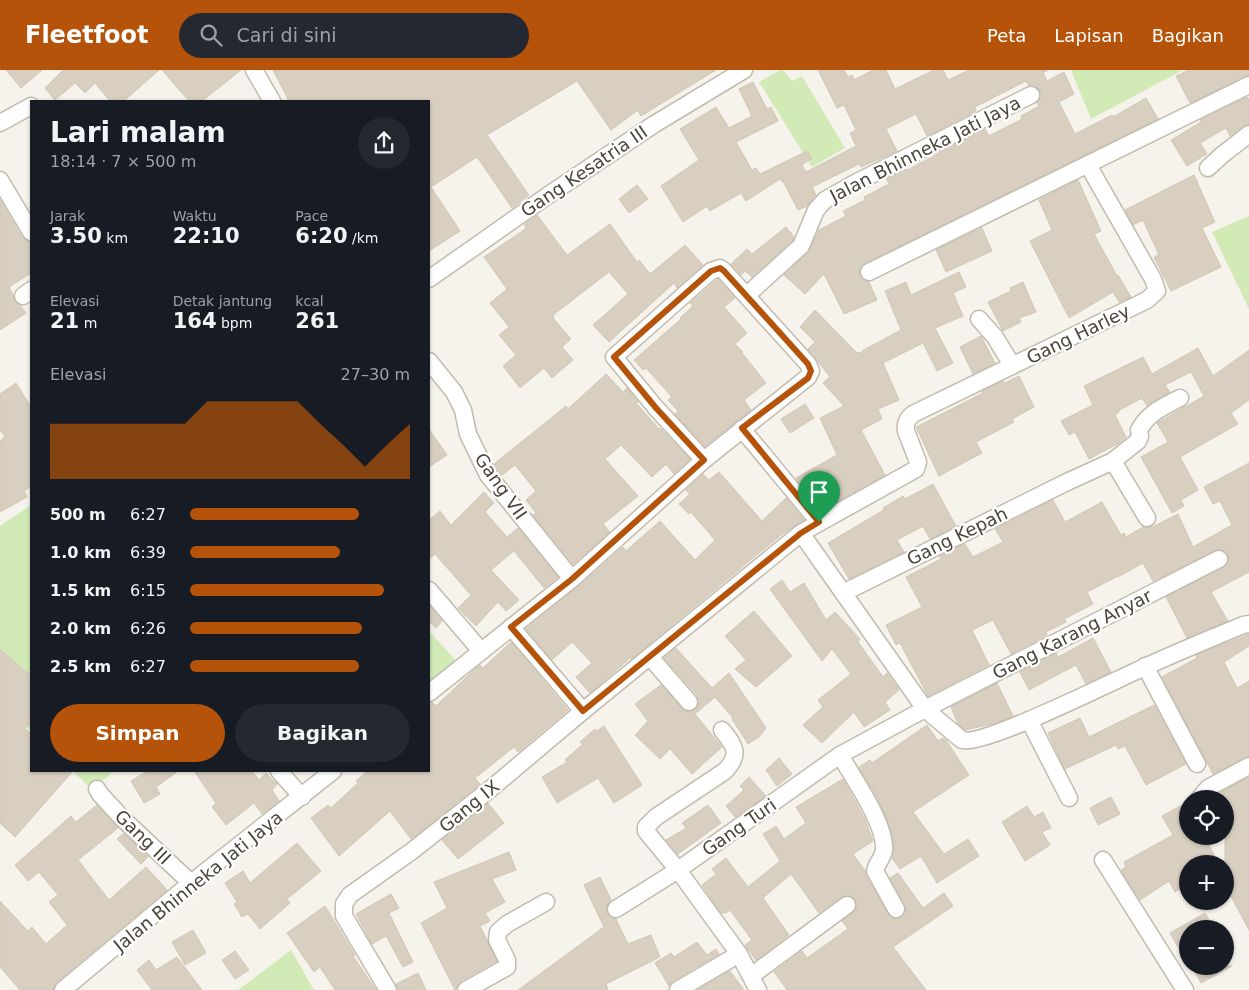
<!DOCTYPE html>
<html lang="id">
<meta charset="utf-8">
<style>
:root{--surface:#171b24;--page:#242831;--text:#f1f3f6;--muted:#9ea1a6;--accent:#b45309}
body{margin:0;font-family:"DejaVu Sans",sans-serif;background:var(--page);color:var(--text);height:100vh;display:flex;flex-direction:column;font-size:19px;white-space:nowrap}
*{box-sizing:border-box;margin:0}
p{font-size:16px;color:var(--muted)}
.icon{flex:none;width:28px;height:28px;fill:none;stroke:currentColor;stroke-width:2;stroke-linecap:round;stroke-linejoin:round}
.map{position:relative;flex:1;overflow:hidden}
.details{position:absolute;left:30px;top:30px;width:400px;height:672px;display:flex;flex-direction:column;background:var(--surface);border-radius:0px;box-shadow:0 1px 4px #0004}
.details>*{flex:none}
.controls{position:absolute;left:1179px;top:720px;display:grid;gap:10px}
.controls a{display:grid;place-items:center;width:55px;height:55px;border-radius:50%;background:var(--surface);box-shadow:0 1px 4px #0004;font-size:25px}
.pin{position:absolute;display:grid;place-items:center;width:42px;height:42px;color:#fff;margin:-51px -21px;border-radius:50% 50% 50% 0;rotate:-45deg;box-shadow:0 0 5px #0007}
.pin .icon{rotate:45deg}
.round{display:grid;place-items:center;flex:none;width:52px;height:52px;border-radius:26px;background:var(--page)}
.head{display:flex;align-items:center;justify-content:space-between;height:85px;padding:0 20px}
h1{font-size:28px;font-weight:800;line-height:38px}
.stats{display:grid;grid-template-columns:repeat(3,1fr);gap:8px;height:85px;padding:5px 20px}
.stats div{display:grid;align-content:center}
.stats b{font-size:21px;font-weight:800}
.stats small{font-size:14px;font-weight:400}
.stats p{font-size:14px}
.chart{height:140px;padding:10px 20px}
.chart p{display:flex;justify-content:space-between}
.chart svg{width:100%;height:90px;margin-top:5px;fill:var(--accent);opacity:.7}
.cta{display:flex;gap:10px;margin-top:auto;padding:10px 20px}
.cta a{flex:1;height:58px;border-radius:30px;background:var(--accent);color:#fff;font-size:20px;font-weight:800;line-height:58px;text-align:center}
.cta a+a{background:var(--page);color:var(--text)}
ul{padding:0 20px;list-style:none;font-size:16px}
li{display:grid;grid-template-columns:80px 60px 1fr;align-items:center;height:38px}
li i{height:12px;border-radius:6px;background:var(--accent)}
header{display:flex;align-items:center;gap:30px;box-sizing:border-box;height:70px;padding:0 25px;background:var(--accent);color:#fff}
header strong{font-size:24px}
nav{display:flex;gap:28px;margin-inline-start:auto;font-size:18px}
.search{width:350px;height:45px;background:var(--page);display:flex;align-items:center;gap:12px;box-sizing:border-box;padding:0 18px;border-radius:28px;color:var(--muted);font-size:19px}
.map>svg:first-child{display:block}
</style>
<header>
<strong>Fleetfoot</strong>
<div class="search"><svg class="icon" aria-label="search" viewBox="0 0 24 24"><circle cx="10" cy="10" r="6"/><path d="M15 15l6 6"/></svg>Cari di sini</div>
<nav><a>Peta</a><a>Lapisan</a><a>Bagikan</a></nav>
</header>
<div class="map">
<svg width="1249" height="920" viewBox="0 0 1249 920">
<rect width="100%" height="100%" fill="#f6f3ec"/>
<g fill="#d2eab5">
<polygon points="780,0 783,0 792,11 802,6 845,78 812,97 759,12"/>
<polygon points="1071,0 1183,0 1091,49"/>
<polygon points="1249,146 1249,239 1212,162"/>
<polygon points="31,435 31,661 0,632 0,456"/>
<polygon points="429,561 458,593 429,616"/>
<polygon points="73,701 114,701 92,720"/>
<polygon points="291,880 314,920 238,920"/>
</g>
<g fill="#d8cfc1" stroke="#d3c7b4">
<polygon points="6,0 42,0 21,18"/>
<polygon points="63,0 159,0 124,31 110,31 95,13 85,23 75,13 55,30 45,18"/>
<polygon points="162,0 241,0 202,31 189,31"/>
<polygon points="273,0 716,0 641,46 638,40 611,60 577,11 487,65 529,125 512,138 477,87 431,117 460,161 429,181 429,31 289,31"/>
<polygon points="818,0 844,0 848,7 852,5 854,10 873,0 886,0 895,19 934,0 943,0 948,10 969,0 1048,0 1043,3 1047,11 1064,2 1074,24 1059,32 1075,64 1112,45 1113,47 1146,28 1158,49 865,193 860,197 860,206 864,211 869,212 877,230 844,244 824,204 805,224 784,205 808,183 819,160 846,146 843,141 865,130 864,127 889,114 886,108 906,99 907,100 936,85 936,84 985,59 989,66 1022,49 1021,46 1039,36 1037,33 1041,25 1037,17 1029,16 1026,11 975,37 976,41 927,66 916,44 886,59 897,81 861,97 859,94 812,117 816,125 807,136 798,140 783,111 782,112 780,109 746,131 741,123 710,141 707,136 683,152 661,116 699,90 680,59 716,37 729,58 752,46 739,19 753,12 767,39 771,37 778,51 736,72 752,100 756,98 760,104 807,81 812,88 802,95 806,102 856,76 850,63 856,60 844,35 837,38"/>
<polygon points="1189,0 1249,0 1249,5 1190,33 1176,6"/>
<polygon points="1247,27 1249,30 1249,54 1243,56 1230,66 1226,58 1200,73 1207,84 1187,96 1171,70 1201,52 1200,50"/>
<polygon points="1194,105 1215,152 1202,158 1221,197 1171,221 1154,187 1159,185 1143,150 1133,155 1125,140"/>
<polygon points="1078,110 1101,161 1094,164 1117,206 1118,205 1131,227 1119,232 1113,222 1069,248 1030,171 1052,160 1039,130"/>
<polygon points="637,115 648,129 629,143 619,129"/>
<polygon points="0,130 22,167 31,173 31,203 9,217 13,225 15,232 20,235 26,243 0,260"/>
<polygon points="537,145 567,185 610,154 637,192 639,190 650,204 685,175 703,195 677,218 674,213 609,272 593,255 628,224 609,202 553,245 554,247 553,248 571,269 562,277 573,290 552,308 544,298 520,318 503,296 516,285 499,265 509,257 490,233 507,219 484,187 524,160 526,157 524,155"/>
<polygon points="786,157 794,167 793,170 752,207 745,201 741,205 731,194 747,179 752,184"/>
<polygon points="982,158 992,181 946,202 936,180"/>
<polygon points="959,202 966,217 953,223 963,246 935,258 953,293 937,301 923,273 883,293 899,330 878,339 882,349 861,360 885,405 822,440 796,408 837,385 820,348 844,336 823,313 830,307 808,279 815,272 800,257 815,240 857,283 860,282 864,286 862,281 901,260 885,221 906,212 911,225"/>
<polygon points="718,209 735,228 724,237 747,263 735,274 743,282 742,283 766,313 744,330 751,340 705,376 675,344 678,341 668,330 672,327 646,298 643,300 634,290 681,249 680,248 693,236 690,233"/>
<polygon points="1023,212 1036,242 1019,248 1021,252 1003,261 988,232 1011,221 1010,218"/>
<polygon points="981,266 995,293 973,304 960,277"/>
<polygon points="1198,278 1213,306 1249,280 1249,330 1231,343 1238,354 1180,387 1198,420 1181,430 1184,436 1172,443 1141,387 1168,372 1157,353 1204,326 1191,302 1165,315 1170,322 1147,336 1142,328 1118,341 1119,342 1115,345 1126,367 1119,373 1089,389 1075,362 1069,365 1061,351 1093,335 1084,316 1143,287 1152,304"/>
<polygon points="606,304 623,322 627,318 638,332 636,333 659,359 660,358 690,389 674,404 666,394 652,407 621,375 605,389 638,426 603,454 610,462 573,494 533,445 536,443 526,430 536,421 515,395 501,406 494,394 566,336 568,339"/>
<polygon points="1019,306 1034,337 1012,349 1014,352 976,372 982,383 939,406 916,357 983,323 982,321 1003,311 1005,313"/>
<polygon points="16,313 31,337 31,416 24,421 27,427 0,442 0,371 5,367 0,360 0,324"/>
<polygon points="805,334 814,348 790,363 781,349"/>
<polygon points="429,359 447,385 429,397"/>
<polygon points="1249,393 1249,502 1211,522 1228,551 1187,568 1166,527 1227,495 1229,490 1228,485 1225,481 1219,479 1153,511 1143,493 1118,507 1118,506 1087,522 1093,534 1064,549 1066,552 1046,562 1047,565 1011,584 993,550 972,560 989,595 928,626 900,573 896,575 886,555 922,537 906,507 941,489 939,486 965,474 973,487 1003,472 995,459 1053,430 1065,452 1102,432 1121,465 1124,463 1126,467 1143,457 1152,457 1178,444 1193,477 1232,455 1220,431 1213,434 1204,417"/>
<polygon points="719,402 762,451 786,428 804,450 781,465 631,589 630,588 590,623 576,607 592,593 572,572 552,590 526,559 578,517 623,477 626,481 660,451 695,490 715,470 691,442 689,444 679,434 690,424 686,420 703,404 709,410"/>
<polygon points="933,414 956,456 930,469 923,456 897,470 904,482 849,509 828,473 884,440 883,438 903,426 905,429"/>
<polygon points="484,422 494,433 485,442 507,467 518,458 558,507 544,518 514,481 491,500 519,530 506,541 498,532 476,556 458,538 471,525 435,484 429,489 429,450 440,441 451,455"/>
<polygon points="782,510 790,522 804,513 826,550 835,542 860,569 858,572 883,607 887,603 899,620 885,632 890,640 864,657 854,642 822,673 803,655 823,637 818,630 851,604 832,579 822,591 770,519"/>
<polygon points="429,535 442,551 436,558 429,551"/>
<polygon points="754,541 792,586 756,617 735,599 746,590 725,566"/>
<polygon points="1249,564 1249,576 1224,592 1237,618 1249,611 1249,686 1213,704 1162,607 1197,588 1196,585"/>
<polygon points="1093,568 1111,602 1086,614 1076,595 1029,620 1020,602 1056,583 1058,587"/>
<polygon points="511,572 568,640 518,682 514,677 475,708 480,714 411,769 390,741 339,786 311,748 328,735 331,738 358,713 356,711 367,701 429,701 429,633 432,632 436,636 476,598 480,595 483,598"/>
<polygon points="676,578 712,618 729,603 766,658 759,667 748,674 732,649 733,648 715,627 695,644 722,677 692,704 670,679 660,689 635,665 648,651 635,634 661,615 685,641 691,642 698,636 699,631 697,625 664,588"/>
<polygon points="0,579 31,606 31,650 25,658 31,664 31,701 73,701 15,767 0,753"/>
<polygon points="997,613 1013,646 992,654 965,660 958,654 951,637"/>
<polygon points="1154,635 1186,694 1146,715 1125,676 1118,679 1116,675 1065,699 1048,663 1080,648 1089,667"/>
<polygon points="927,655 938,671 943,668 946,670 969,705 913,742 944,784 968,769 979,786 937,813 921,786 900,799 892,788 894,780 893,769 889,754 877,727 859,697 870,690 872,693"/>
<polygon points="604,656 642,715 614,733 598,708 557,733 542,707 567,692 565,690 583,674 580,672 595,659 597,661"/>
<polygon points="779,688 792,704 777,716 766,700"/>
<polygon points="147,701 178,701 156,717 160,724 144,733 131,711"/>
<polygon points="194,701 252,701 259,710 266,703 277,714 272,720 279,731 262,744 254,733 226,755 212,737 216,733"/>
<polygon points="749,707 766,726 735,747 726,736 744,720 740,716"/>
<polygon points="1249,707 1249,860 1225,815 1225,729 1212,729 1214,726"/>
<polygon points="843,709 865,749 873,771 853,784 866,802 866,806 888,844 891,848 896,849 904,845 906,840 905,834 890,808 898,803 923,838 944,823 953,836 893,877 926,920 787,920 774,902 802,881 807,888 848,859 842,851 856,839 857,834 855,829 846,825 841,827 819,843 791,804 763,828 789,865 756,890 745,875 752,870 730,840 726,843 721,843 702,815 716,804 712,799 726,788 748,817 780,791 763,764 776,756 784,769 806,753 796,737"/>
<polygon points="1111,727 1120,744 1098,755 1090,738"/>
<polygon points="1188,732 1188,766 1204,766 1219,794 1188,794 1188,814 1175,822 1169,811 1140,830 1121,800 1126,797 1124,792 1173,765 1162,746"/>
<polygon points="488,733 504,753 458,789 442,770"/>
<polygon points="97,735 118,758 78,790 109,830 146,797 167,820 57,912 53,920 20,920 0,897 0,831 28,861 32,857 46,874 67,855 49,832 58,825 39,802 28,811 15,795 71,746 76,752"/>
<polygon points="708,735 721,753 678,784 666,770 686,758 682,753"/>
<polygon points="1027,736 1034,747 1043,742 1051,758 1042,762 1050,775 1025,791 1002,752"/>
<polygon points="124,763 148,787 141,794 117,769"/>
<polygon points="297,773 321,801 287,829 290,833 260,859 248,844 242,847 234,834 237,832 225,813 243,801 250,813"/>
<polygon points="509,782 516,800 492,809 505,832 485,843 490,851 480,856 497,891 461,911 455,920 421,853 447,838 434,812"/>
<polygon points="600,807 611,830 607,835 607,844 611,848 616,849 628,874 651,865 660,887 606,914 608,920 518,920 604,857 584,815"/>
<polygon points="391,824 399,838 389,843 413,892 403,897 386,866 372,874 356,844"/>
<polygon points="325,836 355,885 353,886 376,920 335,920 320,897 314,902 287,863"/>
<polygon points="1205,843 1214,859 1188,859 1188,872 1178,877 1170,863"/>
<polygon points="193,860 206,883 185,895 172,872"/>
<polygon points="697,872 707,885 716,879 719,884 673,911 669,916 655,893 671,883 674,887"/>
<polygon points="235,881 249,900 235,909 222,890"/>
<polygon points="177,887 202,920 152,920 137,900 149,890 156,900"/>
<polygon points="1192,896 1232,896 1201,913"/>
<polygon points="730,901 744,920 698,920"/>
<polygon points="418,903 426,920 398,920 396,914"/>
</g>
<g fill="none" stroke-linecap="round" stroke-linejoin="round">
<g stroke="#c2bbae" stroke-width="19">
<g id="street">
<polyline points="254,0 272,31"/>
<polyline points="0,53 31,36"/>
<polyline points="1208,98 1222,85 1249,64"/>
<polyline points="0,110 31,162"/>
<polyline points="869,202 1249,15"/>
<polyline points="429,209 547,126 653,55 744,0"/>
<polyline points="747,225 801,176 816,140 825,130 855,113 1031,25"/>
<polyline points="23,226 31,220"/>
<polyline points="979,249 995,267 1012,295"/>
<polyline points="429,291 454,322 463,340 468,364 488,405 572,509"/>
<polyline points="742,359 819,452"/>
<polyline points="1113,391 1147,448"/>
<path d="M801,463L925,639L962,670C983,677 1117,609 1145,597C1177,582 1210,569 1243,555L1249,554"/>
<polyline points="429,520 481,581"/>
<path d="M843,523L1067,412L1113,391L1138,371L1140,366L1139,360C1148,343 1163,337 1180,328"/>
<polyline points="511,557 583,641"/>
<polyline points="650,587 689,632"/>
<polyline points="1145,596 1197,694"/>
<polyline points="429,623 572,509 704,390 808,307 811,301 808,294 724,201 720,198 711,201 614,287 656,338 704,390"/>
<polyline points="1029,650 1069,728"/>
<path d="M840,685C853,708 886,754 884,780C883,788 876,794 875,801L896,839"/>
<polyline points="279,701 302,727"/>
<polyline points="97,719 100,724 123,749 191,813"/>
<polyline points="1199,729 1208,718 1249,696"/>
<polyline points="1103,790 1185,920"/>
<path d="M616,839L678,800L650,766L646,761V757L656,747L725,701C741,684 735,676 722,660"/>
<polyline points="751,906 847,835"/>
<polyline points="63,920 191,813 333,701"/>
<path d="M388,920L344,846V834L350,825L412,781L494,716L583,641L801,463L916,399L918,392L906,361C905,353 907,349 913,344L1147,230L1157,221L1153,209L1088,95"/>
<polyline points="466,920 507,897 507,890 497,870 498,862 507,854 546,832"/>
<polyline points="678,920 739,884"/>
<polyline points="758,920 739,884 678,800 840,685 925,639 1219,489"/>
</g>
</g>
<use href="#street" stroke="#fff" stroke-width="16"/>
</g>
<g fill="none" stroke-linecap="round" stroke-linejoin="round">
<g stroke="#fff" stroke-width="10">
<polygon id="route" points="720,198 724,201 808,294 811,301 808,308 742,358 819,452 801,463 583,641 511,557 572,509 704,390 656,338 614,287 711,201"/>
</g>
<use href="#route" stroke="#b45309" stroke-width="6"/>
</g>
<g text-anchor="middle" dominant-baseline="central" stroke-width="4.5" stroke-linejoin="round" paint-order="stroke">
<g font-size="18" fill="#4b4439" stroke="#fff">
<text transform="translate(925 79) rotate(-27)">Jalan Bhinneka Jati Jaya</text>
<text transform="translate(584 101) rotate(-34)">Gang Kesatria III</text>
<text transform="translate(1078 264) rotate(-26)">Gang Harley</text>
<text transform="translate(501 416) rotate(55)">Gang VII</text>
<text transform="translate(957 466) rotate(-26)">Gang Kepah</text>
<text transform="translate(1072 564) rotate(-27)">Gang Karang Anyar</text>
<text transform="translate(469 736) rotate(-39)">Gang IX</text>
<text transform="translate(739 757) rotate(-35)">Gang Turi</text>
<text transform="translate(143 767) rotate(44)">Gang III</text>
<text transform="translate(198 811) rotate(-39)">Jalan Bhinneka Jati Jaya</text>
</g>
</g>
</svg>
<div class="controls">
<a><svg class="icon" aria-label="locate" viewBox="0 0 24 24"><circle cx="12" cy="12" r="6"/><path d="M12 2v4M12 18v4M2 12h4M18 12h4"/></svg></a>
<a>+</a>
<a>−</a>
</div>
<div class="pin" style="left:819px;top:452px;background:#1e9e55"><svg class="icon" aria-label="arrive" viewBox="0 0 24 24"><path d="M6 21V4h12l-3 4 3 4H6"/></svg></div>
<section class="details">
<div class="head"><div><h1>Lari malam</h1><p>18:14 · 7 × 500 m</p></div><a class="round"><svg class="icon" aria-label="share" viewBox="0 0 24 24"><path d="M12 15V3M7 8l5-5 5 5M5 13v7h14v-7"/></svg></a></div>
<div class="stats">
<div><p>Jarak</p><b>3.50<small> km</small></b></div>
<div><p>Waktu</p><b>22:10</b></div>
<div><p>Pace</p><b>6:20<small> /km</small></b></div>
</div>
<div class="stats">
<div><p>Elevasi</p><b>21<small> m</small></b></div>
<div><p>Detak jantung</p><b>164<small> bpm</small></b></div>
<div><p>kcal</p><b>261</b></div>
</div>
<div class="chart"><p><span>Elevasi</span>27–30 m</p>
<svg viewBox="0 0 160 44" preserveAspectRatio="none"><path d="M0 44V17L10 17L20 17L30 17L40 17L50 17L60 17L70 6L80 6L90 6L100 6L110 6L120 17L130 27L140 38L150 27L160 17V44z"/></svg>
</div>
<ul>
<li><b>500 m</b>6:27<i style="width:77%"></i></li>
<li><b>1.0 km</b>6:39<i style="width:68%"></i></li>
<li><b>1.5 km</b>6:15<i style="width:88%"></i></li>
<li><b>2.0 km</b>6:26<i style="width:78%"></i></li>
<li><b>2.5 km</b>6:27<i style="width:77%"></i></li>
</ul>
<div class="cta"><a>Simpan</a><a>Bagikan</a></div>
</section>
</div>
